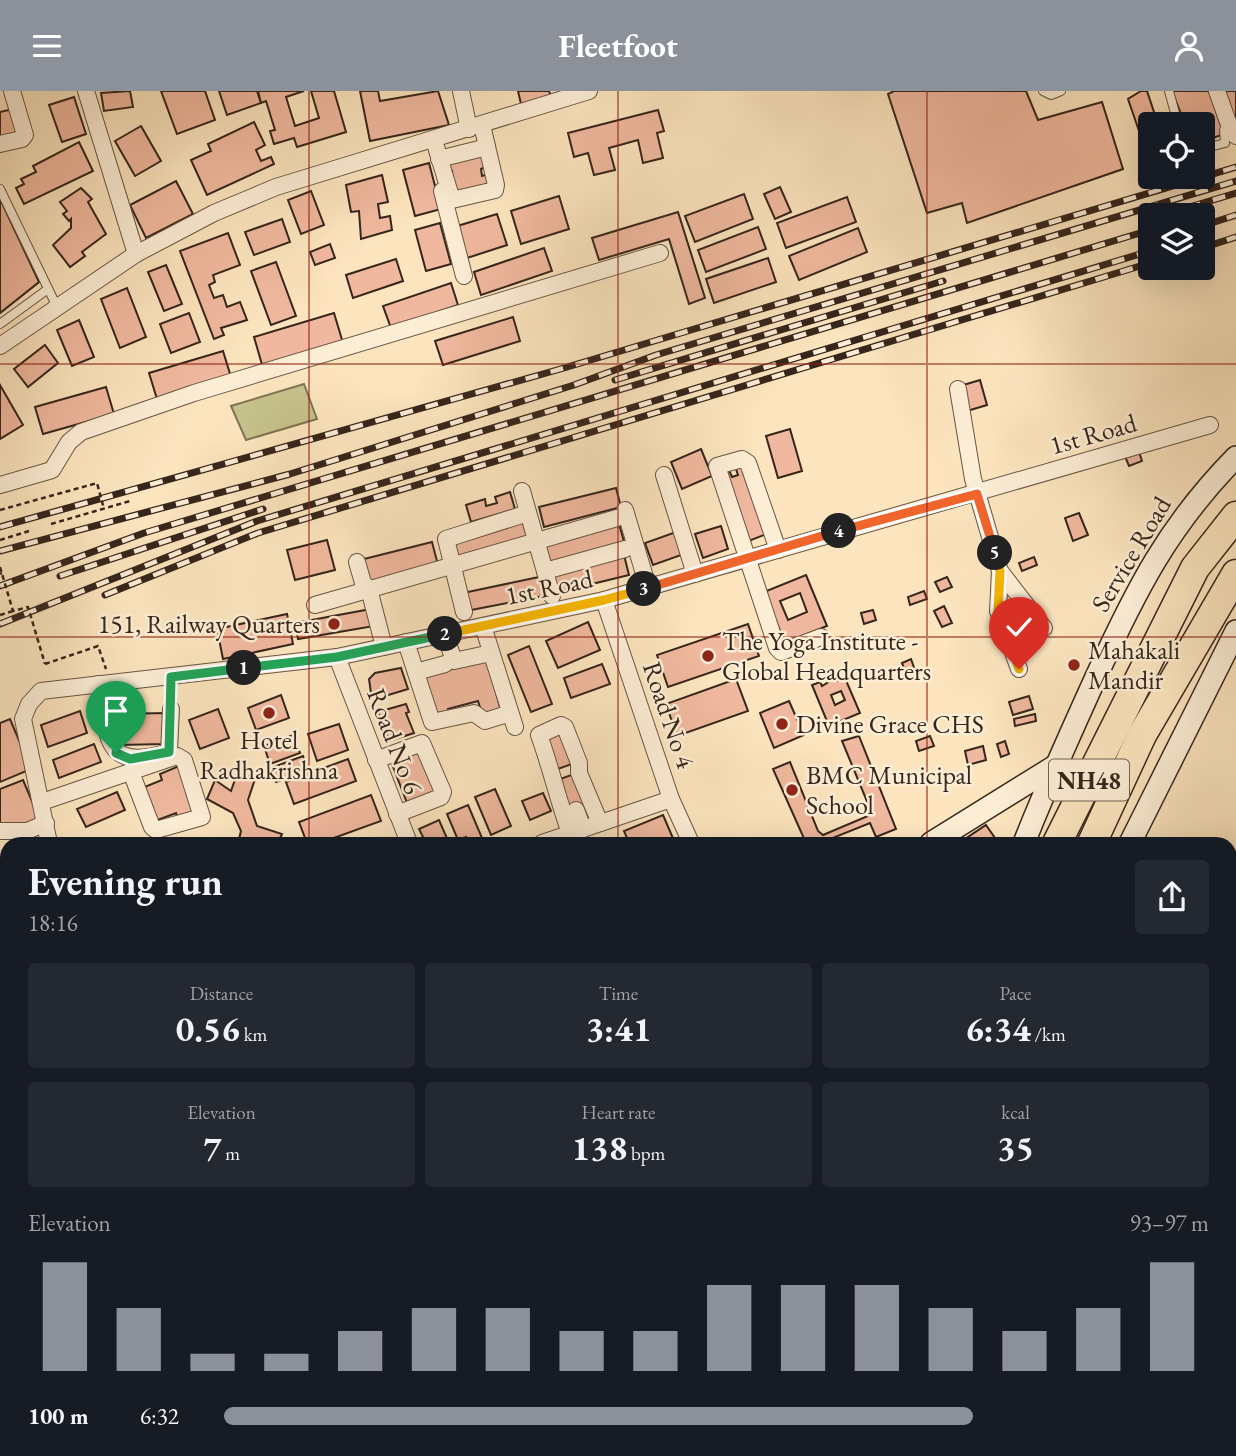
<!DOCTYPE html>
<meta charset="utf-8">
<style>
:root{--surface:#171b24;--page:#242831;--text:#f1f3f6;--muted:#9ea1a6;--accent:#8c9099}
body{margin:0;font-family:"EB Garamond",serif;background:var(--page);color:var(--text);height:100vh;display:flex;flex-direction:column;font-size:26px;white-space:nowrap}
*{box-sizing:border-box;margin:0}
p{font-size:23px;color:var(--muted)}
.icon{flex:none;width:38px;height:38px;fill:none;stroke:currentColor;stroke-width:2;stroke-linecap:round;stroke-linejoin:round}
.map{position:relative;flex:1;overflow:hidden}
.drawer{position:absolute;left:0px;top:746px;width:1237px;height:620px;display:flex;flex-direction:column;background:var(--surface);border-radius:21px 21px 0 0;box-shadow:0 7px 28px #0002}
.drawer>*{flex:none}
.controls{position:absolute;left:1138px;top:21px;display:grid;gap:14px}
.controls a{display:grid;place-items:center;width:77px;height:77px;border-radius:7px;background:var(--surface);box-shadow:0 7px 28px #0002;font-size:35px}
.pin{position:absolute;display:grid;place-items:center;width:60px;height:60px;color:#fff;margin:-72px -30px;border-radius:50% 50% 50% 0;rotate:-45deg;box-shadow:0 0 7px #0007}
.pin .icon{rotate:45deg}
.km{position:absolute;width:35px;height:35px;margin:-18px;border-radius:50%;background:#222;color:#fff;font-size:19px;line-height:35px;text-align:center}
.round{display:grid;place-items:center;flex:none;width:74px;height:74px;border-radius:7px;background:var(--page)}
.head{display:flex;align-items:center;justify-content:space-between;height:119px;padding:0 28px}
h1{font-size:38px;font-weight:700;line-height:52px}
.metrics{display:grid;grid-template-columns:repeat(3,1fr);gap:10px;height:119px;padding:7px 28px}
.metrics div{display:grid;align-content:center;border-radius:7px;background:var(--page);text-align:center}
.metrics b{font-size:35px;font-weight:700}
.metrics small{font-size:19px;font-weight:400}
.metrics p{font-size:19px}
.chart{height:196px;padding:14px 28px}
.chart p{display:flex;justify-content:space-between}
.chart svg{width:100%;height:126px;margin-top:7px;stroke:var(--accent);stroke-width:6}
ul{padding:0 28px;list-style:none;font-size:23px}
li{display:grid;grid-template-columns:112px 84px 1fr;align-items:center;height:52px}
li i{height:18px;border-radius:9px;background:var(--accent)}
header{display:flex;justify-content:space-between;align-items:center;height:91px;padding:0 28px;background:var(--accent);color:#fff;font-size:32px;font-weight:700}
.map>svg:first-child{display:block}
</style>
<header><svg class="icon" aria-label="menu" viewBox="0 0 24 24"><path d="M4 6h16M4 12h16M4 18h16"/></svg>Fleetfoot<svg class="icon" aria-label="person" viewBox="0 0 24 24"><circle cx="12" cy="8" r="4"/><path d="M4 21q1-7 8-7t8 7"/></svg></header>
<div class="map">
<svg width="1236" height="1365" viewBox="0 0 1236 1365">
<rect width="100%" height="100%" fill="#fbe4be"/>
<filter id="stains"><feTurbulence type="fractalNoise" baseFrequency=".00286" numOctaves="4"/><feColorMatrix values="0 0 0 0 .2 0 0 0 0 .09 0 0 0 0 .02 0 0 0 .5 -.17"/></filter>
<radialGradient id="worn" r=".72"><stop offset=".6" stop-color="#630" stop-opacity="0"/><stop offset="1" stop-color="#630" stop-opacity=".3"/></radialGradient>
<polygon fill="#c6c28c" stroke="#7e7454" stroke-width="2" points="304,293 317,328 246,349 231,315"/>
<g fill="#f0b89e" stroke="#36251b" stroke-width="2" fill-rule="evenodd">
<polygon points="130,0 133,16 104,20 101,2"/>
<polygon points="161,0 205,0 215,29 177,43"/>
<polygon points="219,0 257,0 261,12 227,24"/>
<polygon points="258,0 304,0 286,6 295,35 319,27 311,0 334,0 346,41 297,56 294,47 274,53 270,40 275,39 266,10 261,12"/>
<polygon points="360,0 378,0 380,10 438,0 449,34 370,50"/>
<polygon points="518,0 549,0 551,5 521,13"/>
<polygon points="894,0 1026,0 1038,29 1102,11 1123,78 967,132 962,112 927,122 888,3"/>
<polygon points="1141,0 1147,0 1158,33 1150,33 1149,69 1128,8"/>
<polygon points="1172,0 1209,0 1224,43 1202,51 1202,33 1185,33"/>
<polygon points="1223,0 1236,0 1236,36"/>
<polygon points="74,6 86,43 62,51 49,14"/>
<polygon points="13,18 20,41 0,46 0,21"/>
<polygon points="658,19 664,40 657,42 663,67 643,72 638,49 609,57 615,79 594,84 588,62 574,66 568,42"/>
<polygon points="254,31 265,54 256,59 261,70 271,66 274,73 207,104 191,69 211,60 208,53"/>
<polygon points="141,35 161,70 135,85 115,50"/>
<polygon points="79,51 93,80 24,113 16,97 24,93 21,88 36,81 33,75"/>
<polygon points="482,62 485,76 481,78 482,85 488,83 491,97 453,107 452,80 446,82 444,72"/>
<polygon points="429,72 441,118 415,125 403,79"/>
<polygon points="382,84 388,111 378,113 380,127 390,125 392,139 361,148 359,120 351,121 346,94"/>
<polygon points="176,90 193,123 146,147 130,114"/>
<polygon points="780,96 791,121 775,128 764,103"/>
<polygon points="81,97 92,108 88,111 106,143 82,161 85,165 70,176 53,154 71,137 71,128 69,130 63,123 67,120 60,111"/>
<polygon points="311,100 324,134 301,143 288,109"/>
<polygon points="744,103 753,128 695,151 685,125"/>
<polygon points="559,105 569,138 521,153 511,120"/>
<polygon points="847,106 856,131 786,157 777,132"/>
<polygon points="0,108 39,191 0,222"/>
<polygon points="0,108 39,191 0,222"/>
<polygon points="678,121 705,207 689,213 669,148 599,169 592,147"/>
<polygon points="497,123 507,154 464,168 454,136"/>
<polygon points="282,128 290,151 254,164 245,141"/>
<polygon points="440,132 451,173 426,180 415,139"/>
<polygon points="758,136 766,158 706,181 698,159"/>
<polygon points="858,137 867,161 799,189 789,165"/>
<polygon points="228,142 240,174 213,184 215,191 209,194 214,207 223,204 227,216 240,211 247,229 221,237 224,244 214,248 180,160"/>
<polygon points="330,153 335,167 315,174 310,161"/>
<polygon points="544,157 552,180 481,204 474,181"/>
<polygon points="768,167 776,191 714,212 706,188"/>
<polygon points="396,168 403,190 353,207 346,184"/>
<polygon points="276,171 296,225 271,234 251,180"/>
<polygon points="166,174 182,213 164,220 148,181"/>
<polygon points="451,192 458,214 391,237 383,215"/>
<polygon points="127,197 146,246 120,257 101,208"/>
<polygon points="189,222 200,251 171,262 160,233"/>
<polygon points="334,222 343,252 263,277 254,246"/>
<polygon points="513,226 520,250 443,274 435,250"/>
<polygon points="79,229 94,266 72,275 57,239"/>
<polygon points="45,254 58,272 28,296 14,278"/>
<polygon points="223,260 231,286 157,308 149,282"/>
<polygon points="980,289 987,314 967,320 960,295"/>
<polygon points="0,294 23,334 0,348"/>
<polygon points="106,296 114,323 43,343 35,316"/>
<polygon points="790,338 802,380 778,387 766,345"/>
<polygon points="701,358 712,385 682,398 671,371"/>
<polygon points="1138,358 1142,370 1129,375 1124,363"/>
<polygon points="743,375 769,442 746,451 720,382 729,379 732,386 738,384 736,378"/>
<polygon points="616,397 621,416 544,436 539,416"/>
<polygon points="510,401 515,418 471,431 466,414 485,408 486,415 497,412 495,406"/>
<polygon points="1079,422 1088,444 1073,450 1065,427"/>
<polygon points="522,429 528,448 455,471 449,451"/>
<polygon points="619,433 625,454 550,475 544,454"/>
<polygon points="721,435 728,458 703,467 695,443"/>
<polygon points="676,441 684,463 653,474 645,452"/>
<polygon points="327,449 335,479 295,489 287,459"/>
<polygon points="432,451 438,474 366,492 360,469"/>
<polygon points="624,464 629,484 555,502 550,483"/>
<polygon points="1034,466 1037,474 1022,480 1019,472"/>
<path d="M806,484L827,535L785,552L764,501ZM800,502L807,521L788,529L780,510Z"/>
<polygon points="539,486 543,505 466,520 463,502"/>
<polygon points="947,486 952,496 940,501 935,491"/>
<polygon points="924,500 927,508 910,514 908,506"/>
<polygon points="944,515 952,532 942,536 934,520"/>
<polygon points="371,518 374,535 298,548 295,532"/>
<polygon points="873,519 876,529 864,533 861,522"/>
<polygon points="287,523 293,553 223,568 217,538"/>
<polygon points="588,531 600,559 558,577 546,550"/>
<polygon points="748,533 759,565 668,596 657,564"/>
<polygon points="529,555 552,613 531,621 508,564"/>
<polygon points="487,568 501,620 483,626 478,610 448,618 450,625 434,630 422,586"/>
<polygon points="911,568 917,585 908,588 902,572"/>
<polygon points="602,573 610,593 571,607 564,587"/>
<polygon points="401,577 408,598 372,609 369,588 375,582"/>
<path d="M835,587L836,590L845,587L860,622L829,635L812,594L820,591L822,595ZM841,600L845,609L835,614L831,604Z"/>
<polygon points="736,588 748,620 677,645 666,613"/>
<polygon points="281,604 289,627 256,639 248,617"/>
<polygon points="1029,605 1033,618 1013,624 1009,611"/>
<polygon points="789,610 804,644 774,657 760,622"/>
<polygon points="406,613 409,621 406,622 414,642 389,650 378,621"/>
<polygon points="218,618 229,647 200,658 189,629"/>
<polygon points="80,620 87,642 48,656 41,634"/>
<polygon points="165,622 165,653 118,654 118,623"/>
<polygon points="1035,623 1036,630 1015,635 1014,628"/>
<polygon points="10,628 31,678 0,691 0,632"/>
<polygon points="339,633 348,659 317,670 308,643"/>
<polygon points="561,639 572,673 555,679 544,646"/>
<polygon points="293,644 300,662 270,673 264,655"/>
<polygon points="859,645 896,738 876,746 870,732 825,750 827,752 806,752 773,678 790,671 818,740 823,744 868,725 871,720 842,650"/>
<polygon points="930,645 934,655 919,660 916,650"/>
<polygon points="1005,650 1009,663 1001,666 997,653"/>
<polygon points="94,653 101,671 59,687 53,669"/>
<polygon points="983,655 986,669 968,674 965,660"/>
<polygon points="421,656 440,705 409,717 390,668"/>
<polygon points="303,665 308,680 276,691 271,677"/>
<polygon points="348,668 356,690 294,713 286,691"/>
<polygon points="179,675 198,724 178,729 176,722 155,730 142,697 162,689 160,683"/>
<polygon points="238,680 255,688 248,709 257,735 282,743 278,752 238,752 241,740 233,722 207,708 215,689 231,700"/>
<polygon points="574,683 586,713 565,722 552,691"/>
<polygon points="23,689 40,729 27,734 0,732 0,698"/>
<polygon points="495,698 511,735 491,744 475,706"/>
<polygon points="117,701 125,719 86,736 77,718"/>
<polygon points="543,702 551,720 530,729 522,710"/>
<polygon points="371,704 381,730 320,752 307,752 299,731"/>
<polygon points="468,714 482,747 469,752 466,746 458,749 447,723"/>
<polygon points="663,724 675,752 629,752 624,740"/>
<polygon points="439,729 449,752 426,752 419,738"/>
<polygon points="986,734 995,747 992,752 959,752"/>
<polygon points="7,866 7,891 0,894 0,869"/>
<polygon points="7,910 7,933 0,935 0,913"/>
<polygon points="7,952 7,992 0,995 0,955"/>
<polygon points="7,1000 7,1033 0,1036 0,1003"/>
<polygon points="3,1119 7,1126 7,1147 5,1142 0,1143 0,1120"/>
<polygon points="7,1160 7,1184 0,1163"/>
<polygon points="31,1358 78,1358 79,1359 63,1365 34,1365"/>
<polygon points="222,1358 290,1358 272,1365 216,1365 214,1361"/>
<polygon points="868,1358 893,1358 896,1365 857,1365"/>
<polygon points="927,1358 952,1358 955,1365 930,1365"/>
<polygon points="958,1358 980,1358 982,1365 960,1365"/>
<polygon points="1007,1358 1027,1358 1029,1365 1009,1365"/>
</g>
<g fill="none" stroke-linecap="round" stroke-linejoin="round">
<g stroke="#675544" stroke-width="10">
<g id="lane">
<polyline points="1043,0 1051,4 1061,0"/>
<polyline points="1169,0 1178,33"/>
<polyline points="1202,58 1225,52 1224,39"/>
<polyline points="0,98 57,216"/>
<polyline points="0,233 48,198"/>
<polyline points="0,1364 0,1365"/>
</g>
</g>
<g stroke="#675544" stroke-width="18">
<g id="street">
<polyline points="86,0 136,163"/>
<polyline points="461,0 469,38"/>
<polyline points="1217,0 1232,42 1236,45"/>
<polyline points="434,49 452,109 495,99 496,94 482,34"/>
<polyline points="0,53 22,48 25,44 12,0"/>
<polyline points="439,68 487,56"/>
<polyline points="442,100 464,185"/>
<polyline points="0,255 136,163 214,122 276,96 589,0"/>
<polyline points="958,298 973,388 1000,480 1044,537"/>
<polyline points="664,384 695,483"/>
<polyline points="0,394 52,379 69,351 81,341 194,302 660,162"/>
<polyline points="522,400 552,505"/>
<polyline points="625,419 648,496"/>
<polyline points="778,459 748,372 742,368 717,375 777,557 781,561 821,546"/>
<polyline points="357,471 363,492 369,498 384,556"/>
<polyline points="545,480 625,458"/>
<polyline points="1000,480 998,520 1019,578"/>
<polyline points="604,509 671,708 691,752"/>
<polyline points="315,514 617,427"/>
<polyline points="464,521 446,448 528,422"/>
<polyline points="483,535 515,636"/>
<polyline points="445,543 454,570 491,562"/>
<polyline points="406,551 432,631 474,622 485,630 510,622"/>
<polyline points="337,566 409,752"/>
<polyline points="416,581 445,573"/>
<path d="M98,593C109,647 102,681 169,661L171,618"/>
<polyline points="376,669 422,652 443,701 441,706 397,723"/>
<polyline points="42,711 177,665 184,669 202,726 156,739 152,736 131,681"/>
<polyline points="576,719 583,738"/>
<polyline points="0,740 27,740 46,732"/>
<path d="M570,742C558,709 551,677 539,644L561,634L565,636L579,672V682L600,732"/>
<polyline points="49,752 23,628 29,613 41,600 337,566 604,509 1210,334"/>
<polyline points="542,752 671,708"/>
<polyline points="0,908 7,905"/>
<polyline points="0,941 7,938"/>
<polyline points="0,1210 7,1208"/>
<polyline points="173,1358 177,1365"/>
<polyline points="785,1358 789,1361 801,1358"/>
<polyline points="919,1358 922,1365"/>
<polyline points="955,1358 957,1365"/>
<polyline points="983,1358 986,1365"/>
<polyline points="1004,1358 1006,1365"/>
<polyline points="1031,1358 1033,1365"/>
<polyline points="297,1365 316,1358"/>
</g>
</g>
<g stroke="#36251b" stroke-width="24">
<g id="secondary">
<polyline points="931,752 1055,675"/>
<path d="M1024,752C1046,696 1071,641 1096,586C1136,499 1168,435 1236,366"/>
<polyline points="1130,752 1236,540"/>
<polyline points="116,1365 134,1358"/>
<polyline points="629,1365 637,1358"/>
</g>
</g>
<g stroke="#36251b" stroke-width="31">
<g id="highway">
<polyline points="1057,752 1195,477 1236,425"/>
<polyline points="1092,752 1142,644 1236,483"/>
<polyline points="399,1365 409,1358"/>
<polyline points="458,1365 468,1358"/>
<polyline points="506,1365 516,1358"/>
<polyline points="560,1365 570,1358"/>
</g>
</g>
<g stroke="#36251b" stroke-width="2.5" stroke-dasharray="5 3.5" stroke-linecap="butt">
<polyline points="51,433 130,410"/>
<polyline points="0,449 29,440"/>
<polyline points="0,483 2,482"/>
<polyline points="0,524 13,520"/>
<polyline points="45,573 98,555 106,578"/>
</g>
<use href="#lane" stroke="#fcedd5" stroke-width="8"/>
<use href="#street" stroke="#fcedd5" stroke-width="16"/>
<use href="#secondary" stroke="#fcedd5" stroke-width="21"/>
<use href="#highway" stroke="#fbe4be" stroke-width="28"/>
<g stroke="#36251b" stroke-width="7">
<g id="rail">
<polyline points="1163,124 1236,102"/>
<polyline points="1202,135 1236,124"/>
<polyline points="1202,157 1236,146"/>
<polyline points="615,289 943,190"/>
<polyline points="0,436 564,277 1236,76"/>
<polyline points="0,460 290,383 574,294 656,264 1236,90"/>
<polyline points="60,485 263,418"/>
<polyline points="0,495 144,442 1150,139"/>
<polyline points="105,504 258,442 1150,172"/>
<polyline points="0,533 257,430 1150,160"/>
</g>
</g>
<use href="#rail" stroke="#fcedd5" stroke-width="4.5" stroke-dasharray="13" stroke-linecap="butt"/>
<g stroke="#36251b" stroke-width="2.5" stroke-dasharray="5 3.5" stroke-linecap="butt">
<polyline points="0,419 97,392 104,418"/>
<polyline points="0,476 13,520 28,516 45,573"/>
</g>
</g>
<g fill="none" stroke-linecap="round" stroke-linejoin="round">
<g stroke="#fff" stroke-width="14">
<polyline id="split-1" points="116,662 130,668 169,661 171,586 244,577"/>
</g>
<g stroke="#fff" stroke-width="14">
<polyline id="split-2" points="244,577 337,566 445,543"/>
</g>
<g stroke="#fff" stroke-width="14">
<polyline id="split-3" points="445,543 604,509 644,498"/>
</g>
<g stroke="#fff" stroke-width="14">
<polyline id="split-4" points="644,498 839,440"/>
</g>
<g stroke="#fff" stroke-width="14">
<polyline id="split-5" points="839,440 977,403 995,462"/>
</g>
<g stroke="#fff" stroke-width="14">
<polyline id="split-6" points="995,462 1000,480 998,520 1019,578"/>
</g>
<use href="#split-1" stroke="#22a559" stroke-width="9"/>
<use href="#split-2" stroke="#22a559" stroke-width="9"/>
<use href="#split-3" stroke="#f5b400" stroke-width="9"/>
<use href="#split-4" stroke="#f0652b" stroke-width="9"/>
<use href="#split-5" stroke="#f0652b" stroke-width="9"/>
<use href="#split-6" stroke="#f5b400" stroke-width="9"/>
</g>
<path fill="none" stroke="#8f2418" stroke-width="2" stroke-opacity="0.55" d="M309,0V752M618,0V752M927,0V752M0,273H1236M0,546H1236M0,819H7M1230,819H1236M0,1092H7M1230,1092H1236M309,1358V1365M618,1358V1365M927,1358V1365"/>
<g fill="#8f2418" stroke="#fcedd5" stroke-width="2.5">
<circle cx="334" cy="533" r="7"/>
<circle cx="708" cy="565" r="7"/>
<circle cx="1074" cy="574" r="7"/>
<circle cx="269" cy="622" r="7"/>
<circle cx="782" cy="633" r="7"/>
<circle cx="792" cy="699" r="7"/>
</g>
<g text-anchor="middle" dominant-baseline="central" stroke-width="5" stroke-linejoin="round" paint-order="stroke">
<rect fill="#fcedd5" stroke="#716153" stroke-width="2" x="1049" y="668.5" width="80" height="41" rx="5"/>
<g font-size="24" font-weight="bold" fill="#36251b">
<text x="1089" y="689">NH48</text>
</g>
<g font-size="26" fill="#36251b" stroke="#fcedd5">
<text transform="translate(1093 343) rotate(-16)">1st Road</text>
<text transform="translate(1131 463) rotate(-59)">Service Road</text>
<text transform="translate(549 496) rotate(-12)">1st Road</text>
<text transform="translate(669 624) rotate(71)">Road No 4</text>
<text transform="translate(395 650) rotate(69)">Road No 6</text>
</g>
<g font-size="26" fill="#36251b" stroke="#fcedd5" text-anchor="start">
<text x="320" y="533" text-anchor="end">151, Railway Quarters</text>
<text x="722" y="550">The Yoga Institute -<tspan x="722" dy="30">Global Headquarters</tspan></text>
<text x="1088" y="559">Mahakali<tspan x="1088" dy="30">Mandir</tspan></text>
<text x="796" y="633">Divine Grace CHS</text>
<text x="269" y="649" text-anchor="middle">Hotel<tspan x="269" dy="30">Radhakrishna</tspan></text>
<text x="806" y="684">BMC Municipal<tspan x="806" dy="30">School</tspan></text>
</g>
</g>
<rect width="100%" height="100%" filter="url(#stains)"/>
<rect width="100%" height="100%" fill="url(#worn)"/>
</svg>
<div class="controls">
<a><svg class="icon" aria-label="locate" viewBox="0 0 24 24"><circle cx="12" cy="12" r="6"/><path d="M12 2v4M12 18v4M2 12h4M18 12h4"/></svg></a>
<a><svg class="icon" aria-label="layers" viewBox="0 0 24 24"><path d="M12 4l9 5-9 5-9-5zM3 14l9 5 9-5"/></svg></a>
</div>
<div class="pin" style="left:116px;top:662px;background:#1e9e55"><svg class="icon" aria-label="arrive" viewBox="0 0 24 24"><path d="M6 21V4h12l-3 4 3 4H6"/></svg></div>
<div class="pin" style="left:1019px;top:578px;background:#d93025"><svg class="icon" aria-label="check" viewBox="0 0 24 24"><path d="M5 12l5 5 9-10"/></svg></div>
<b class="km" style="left:244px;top:577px">1</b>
<b class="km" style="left:445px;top:543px">2</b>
<b class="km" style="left:644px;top:498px">3</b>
<b class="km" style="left:839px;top:440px">4</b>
<b class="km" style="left:995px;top:462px">5</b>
<section class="drawer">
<div class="head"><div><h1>Evening run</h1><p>18:16</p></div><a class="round"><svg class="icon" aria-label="share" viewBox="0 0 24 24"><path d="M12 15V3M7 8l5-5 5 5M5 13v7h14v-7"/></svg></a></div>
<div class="metrics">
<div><p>Distance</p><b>0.56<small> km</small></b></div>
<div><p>Time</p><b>3:41</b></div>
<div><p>Pace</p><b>6:34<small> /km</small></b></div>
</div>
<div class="metrics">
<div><p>Elevation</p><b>7<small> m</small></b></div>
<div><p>Heart rate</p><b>138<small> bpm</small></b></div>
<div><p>kcal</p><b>35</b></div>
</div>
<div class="chart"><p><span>Elevation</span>93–97 m</p>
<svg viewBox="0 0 160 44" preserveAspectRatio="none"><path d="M5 44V6M15 44V22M25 44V38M35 44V38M45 44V30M55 44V22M65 44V22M75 44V30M85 44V30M95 44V14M105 44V14M115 44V14M125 44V22M135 44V30M145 44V22M155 44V6"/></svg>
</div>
<ul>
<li><b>100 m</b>6:32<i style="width:76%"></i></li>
</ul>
</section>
</div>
